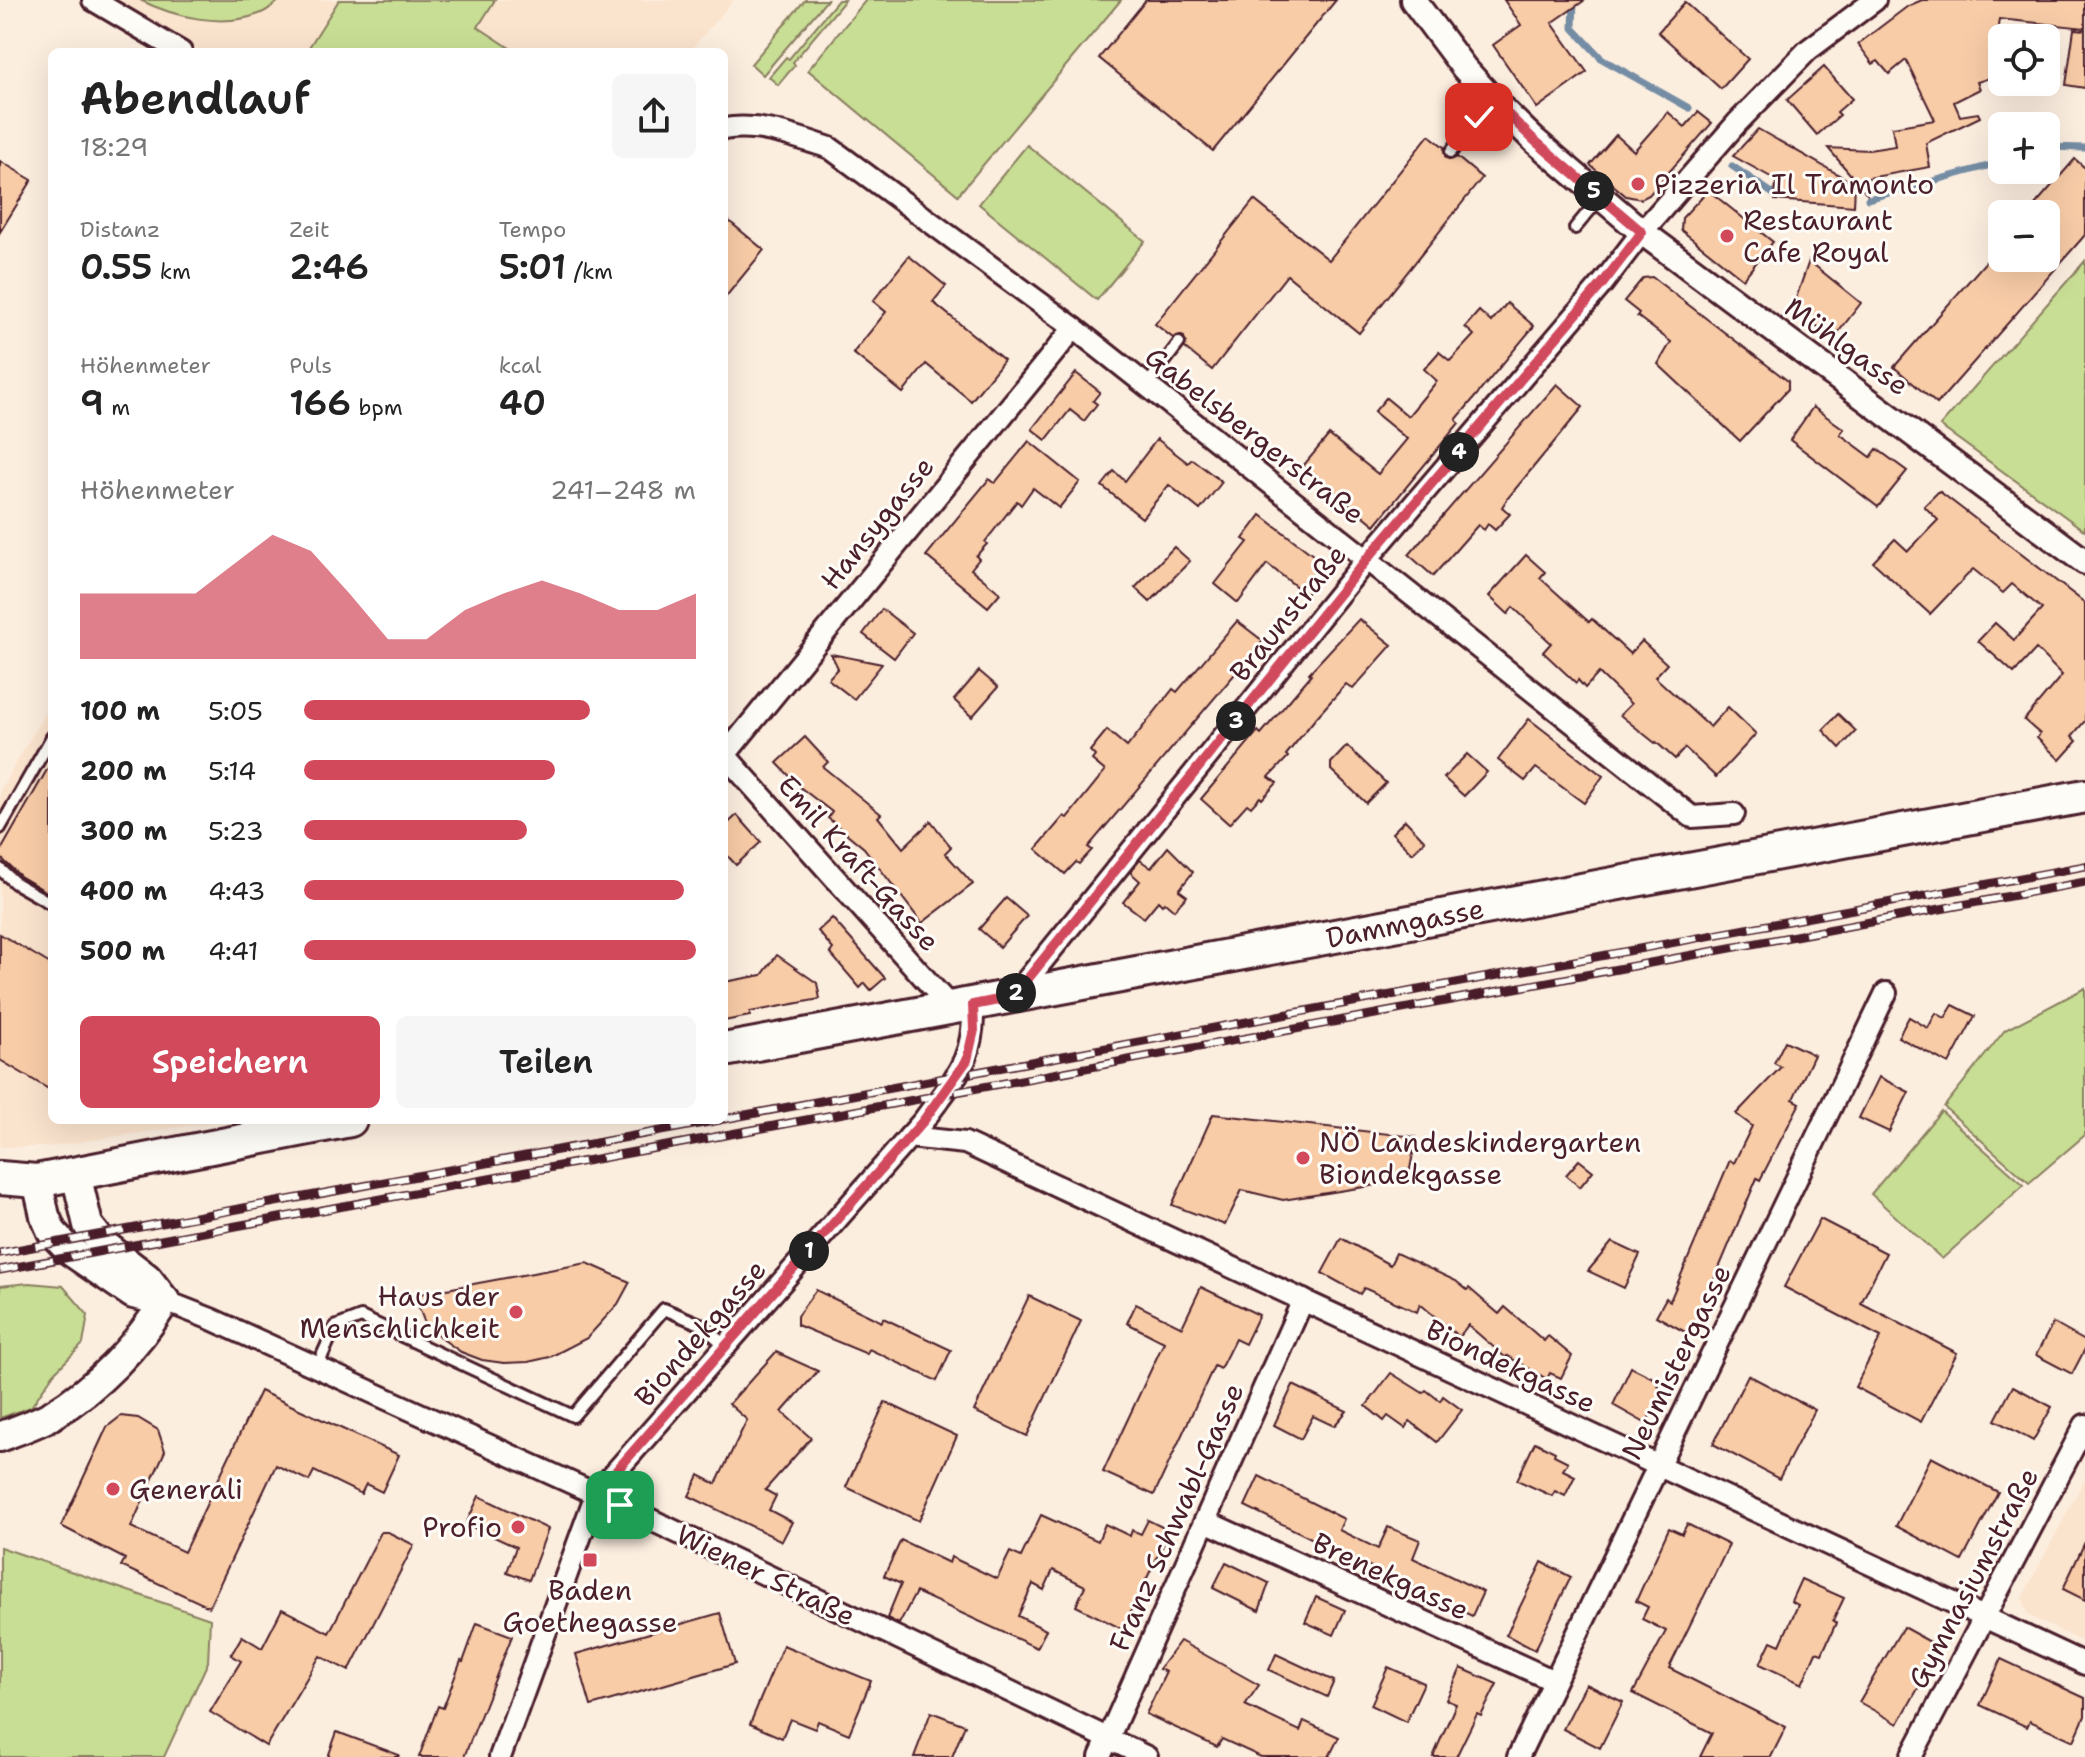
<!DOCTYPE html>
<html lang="de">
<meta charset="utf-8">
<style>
:root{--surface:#fff;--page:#f6f6f6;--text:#222;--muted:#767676;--accent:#d1495b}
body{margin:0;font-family:"Shantell Sans",sans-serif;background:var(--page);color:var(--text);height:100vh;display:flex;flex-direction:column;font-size:30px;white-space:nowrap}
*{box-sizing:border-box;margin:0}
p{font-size:26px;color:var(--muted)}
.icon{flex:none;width:44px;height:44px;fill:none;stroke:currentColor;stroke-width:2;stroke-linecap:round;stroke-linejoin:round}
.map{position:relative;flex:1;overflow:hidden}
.panel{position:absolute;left:48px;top:48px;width:680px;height:1076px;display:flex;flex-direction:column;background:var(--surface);border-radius:12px;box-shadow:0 8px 32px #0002}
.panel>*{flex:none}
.buttons{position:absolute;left:1988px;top:24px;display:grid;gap:16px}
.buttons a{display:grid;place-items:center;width:72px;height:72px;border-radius:12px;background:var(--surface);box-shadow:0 8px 32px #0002;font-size:40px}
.pin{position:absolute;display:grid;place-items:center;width:68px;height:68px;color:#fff;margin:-34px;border-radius:16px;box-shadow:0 4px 12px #0006}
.km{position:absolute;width:40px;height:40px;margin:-20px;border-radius:50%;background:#222;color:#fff;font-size:22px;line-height:40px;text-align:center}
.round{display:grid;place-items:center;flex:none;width:84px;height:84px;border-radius:12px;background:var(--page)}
.head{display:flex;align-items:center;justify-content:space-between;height:136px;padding:0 32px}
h1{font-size:44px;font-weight:600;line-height:60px}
.metrics{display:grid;grid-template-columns:repeat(3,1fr);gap:12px;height:136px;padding:8px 32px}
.metrics div{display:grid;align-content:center}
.metrics b{font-size:34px;font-weight:600}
.metrics small{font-size:22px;font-weight:400}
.metrics p{font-size:22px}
.chart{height:224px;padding:16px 32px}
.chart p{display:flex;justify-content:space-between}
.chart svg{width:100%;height:144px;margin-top:8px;fill:var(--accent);opacity:.7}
.primary-button{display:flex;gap:16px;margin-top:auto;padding:16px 32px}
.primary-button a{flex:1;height:92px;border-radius:12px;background:var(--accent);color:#fff;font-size:32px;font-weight:600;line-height:92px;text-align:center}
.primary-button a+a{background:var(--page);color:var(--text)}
ul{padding:0 32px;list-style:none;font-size:26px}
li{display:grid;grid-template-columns:128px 96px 1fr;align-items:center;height:60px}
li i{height:20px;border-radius:10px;background:var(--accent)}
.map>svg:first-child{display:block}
</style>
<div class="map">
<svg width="2085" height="1757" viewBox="0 0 2085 1757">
<rect width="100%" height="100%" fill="#fceedf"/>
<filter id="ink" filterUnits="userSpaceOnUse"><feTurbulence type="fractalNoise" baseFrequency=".0125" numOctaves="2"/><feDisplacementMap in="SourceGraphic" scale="16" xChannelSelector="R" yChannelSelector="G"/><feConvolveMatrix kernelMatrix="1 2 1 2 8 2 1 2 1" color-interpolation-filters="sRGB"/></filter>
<g filter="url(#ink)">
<g fill="#fbe4ce">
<polygon points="115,0 734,0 689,52 202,52"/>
<polygon points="52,701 52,1120 227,1120 47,1147 0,1147 0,790"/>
<polygon points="2085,1478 2085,1643 2029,1616 2022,1598"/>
</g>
<g fill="#c8de94" stroke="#897e60" stroke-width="2">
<path d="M140,0H280C274,5 266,12 259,14C222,28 174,17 140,0Z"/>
<polygon points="339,0 495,0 478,27 516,52 306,52"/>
<polygon points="805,0 827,0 763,75 751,64"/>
<polygon points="838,0 845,0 793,62 795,65 778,85 769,77 786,57 789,59"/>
<polygon points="866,0 1121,0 958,195 808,70"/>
<polygon points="1027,145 1145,241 1097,300 979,204"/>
<polygon points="2085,261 2085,531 1940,426"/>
<polygon points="2085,988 2085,1135 2029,1183 1944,1107 2005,1030"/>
<polygon points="1941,1111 2024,1185 1942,1259 1871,1194"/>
<polygon points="29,1283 63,1286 88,1315 83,1344 54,1373 31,1407 0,1418 0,1286"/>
<polygon points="0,1547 210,1619 208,1662 164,1757 0,1757"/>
</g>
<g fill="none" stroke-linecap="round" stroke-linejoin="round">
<g stroke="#758da4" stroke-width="7">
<polyline points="1574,0 1573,28 1602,59 1689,108"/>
<polyline points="2046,147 2085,148"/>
<polyline points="1732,166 1775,195"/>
<polyline points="1868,199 2002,162"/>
</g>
</g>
<g fill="#f8cca7" stroke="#4a1f2b" stroke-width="2">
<polygon points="1146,0 1336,0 1213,151 1099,58"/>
<polygon points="1504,0 1585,0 1552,23 1587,72 1537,108 1493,45 1521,25"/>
<polygon points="1922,0 2085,0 2085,28 1999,19 1995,47 2002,65 2002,74 1977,82 1980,89 1954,102 1960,116 1978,113 1980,117 1926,143 1930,167 1868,178 1867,194 1828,148 1869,150 1895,146 1892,127 1935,120 1906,60 1889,74 1878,61 1873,64 1858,44 1908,6"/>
<polygon points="1685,2 1748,59 1721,89 1658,32"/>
<polygon points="2074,29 2085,30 2085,88 2066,85"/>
<polygon points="1824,67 1852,99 1837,112 1840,115 1817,135 1787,100"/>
<polygon points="1668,112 1685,127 1698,112 1712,123 1649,195 1641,199 1626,196 1590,165 1616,135 1634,151"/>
<polygon points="1758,129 1855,184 1854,206 1775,200 1776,180 1733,156"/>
<polygon points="1429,135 1444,147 1446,158 1451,160 1457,157 1482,178 1359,333 1287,275 1212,370 1185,348 1184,337 1179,335 1173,338 1155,324 1254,200 1329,260"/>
<polygon points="2075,159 2085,168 2085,235 1937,404 1894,367 2002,243 2002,258 2046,258 2046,214 2027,214"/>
<polygon points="0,161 32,180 0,232"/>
<polygon points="1708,190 1773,242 1743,279 1681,230 1682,218"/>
<polygon points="724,217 764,250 724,299"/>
<polygon points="909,256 946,286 933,302 1004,360 971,401 926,364 903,393 853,353 886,312 873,301"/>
<polygon points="1809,261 1861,303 1833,339 1793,307"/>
<polygon points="1652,277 1788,381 1788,389 1740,441 1658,364 1671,342 1637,316 1639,313 1624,301 1643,278"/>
<polygon points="1507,303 1534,326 1456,420 1459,423 1375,525 1303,466 1329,435 1378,474 1407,439 1374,412 1386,398 1408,416 1437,381 1424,369 1439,352 1450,361 1474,335 1465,327 1479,311 1491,322"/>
<polygon points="1076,373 1100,392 1093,401 1097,404 1084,421 1070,410 1046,440 1032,429"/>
<polygon points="1557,384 1583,407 1507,499 1502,507 1510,514 1495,530 1488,524 1484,530 1478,525 1433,576 1409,555"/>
<polygon points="1813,407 1844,429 1840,434 1871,457 1877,449 1907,471 1878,507 1790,440"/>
<polygon points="1157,439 1188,463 1192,459 1222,482 1200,510 1169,485 1142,518 1102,486 1114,471 1125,481"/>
<polygon points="1029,441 1080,482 1059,508 1033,488 1021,505 1017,501 985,542 987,544 976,556 979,559 971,569 1000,593 988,607 926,556 989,479 995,483"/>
<polygon points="1939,491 2085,603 2085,721 2072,736 2077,741 2060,760 2037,738 2040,734 2024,720 2062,675 2036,649 2014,673 1978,641 1995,623 2014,640 2042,609 2012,584 2003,593 1973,569 1930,614 1873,562 1895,539 1908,551 1938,520 1924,506"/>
<polygon points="1261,515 1322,562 1324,571 1306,594 1267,564 1238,603 1215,584 1248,542 1243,539"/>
<polygon points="1174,547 1190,561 1150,602 1135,588"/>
<polygon points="1526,555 1545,572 1540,578 1589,622 1592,619 1630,654 1642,641 1667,664 1655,677 1710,727 1728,707 1756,734 1716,777 1685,748 1675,759 1656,742 1655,743 1620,715 1631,704 1599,673 1585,688 1578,680 1576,683 1543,652 1551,643 1513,607 1508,614 1489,596"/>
<polygon points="882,609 913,633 894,658 863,634"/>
<polygon points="1359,619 1392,645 1353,689 1346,684 1315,719 1286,755 1288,757 1269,777 1277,783 1262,799 1260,797 1251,807 1247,804 1229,824 1201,799 1258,731 1261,734 1311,675 1309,673"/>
<polygon points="1237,621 1263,641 1088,847 1092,850 1079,864 1076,862 1065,874 1036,849 1064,816 1067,818 1105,771 1092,760 1095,756 1090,751 1107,730 1127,747 1173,689 1177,692"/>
<polygon points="831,654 882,664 854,699 828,679 838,668"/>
<polygon points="979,671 998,687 972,717 954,700"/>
<polygon points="1838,714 1856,731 1840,748 1823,730"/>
<polygon points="1529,719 1603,776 1584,803 1536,768 1525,781 1498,760"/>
<polygon points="805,737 828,762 823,767 881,814 878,817 903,848 931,821 951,847 945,853 973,884 922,923 864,848 828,818 832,812 801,788 777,763"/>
<polygon points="1347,746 1386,783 1366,803 1331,770 1331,763"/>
<polygon points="1467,754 1487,772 1464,796 1444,778"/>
<polygon points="52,761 52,895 20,876 0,857 0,852"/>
<polygon points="737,815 761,842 736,865 724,852 724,827"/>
<polygon points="1405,820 1425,841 1412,853 1392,833"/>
<polygon points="1168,847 1193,872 1179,890 1187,896 1174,910 1165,902 1162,905 1158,901 1144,918 1123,902 1140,881 1130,872 1140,860 1151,868"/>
<polygon points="1006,898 1027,916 1000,947 979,929"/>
<polygon points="832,918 885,978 871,990 865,983 860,988 830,953 833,949 818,931"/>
<polygon points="0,934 52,965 52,1091 0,1060"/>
<polygon points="777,955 817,983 820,999 750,1012 750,1016 724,1021 724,982 762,975"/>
<polygon points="1953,1005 1975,1016 1949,1064 1898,1037 1909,1017 1928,1028 1936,1013 1945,1018"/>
<polygon points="1785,1041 1814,1055 1793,1099 1800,1103 1760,1180 1757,1178 1695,1325 1692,1323 1687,1333 1656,1316 1666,1298 1670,1301 1730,1160 1734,1163 1752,1126 1736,1114 1781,1067 1774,1063"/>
<polygon points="1879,1077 1909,1092 1889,1132 1859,1118"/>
<polygon points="1213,1114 1416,1137 1408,1180 1283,1200 1242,1190 1225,1225 1172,1205"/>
<polygon points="1579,1160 1593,1171 1580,1187 1566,1175"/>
<polygon points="1820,1219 1886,1253 1861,1303 1957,1353 1921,1422 1855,1387 1881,1337 1784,1287"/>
<polygon points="1341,1238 1390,1265 1396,1253 1456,1281 1467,1290 1469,1288 1499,1314 1505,1307 1544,1341 1548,1336 1572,1356 1561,1378 1550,1373 1547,1379 1507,1356 1506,1358 1468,1325 1459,1337 1420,1304 1417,1312 1364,1288 1360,1294 1322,1273"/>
<polygon points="1612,1242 1640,1255 1624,1288 1588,1271"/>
<polygon points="587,1263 630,1282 618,1304 587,1338 550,1357 528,1362 504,1363 482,1360 461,1352 441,1338 424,1321 414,1295"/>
<polygon points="1201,1287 1259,1315 1245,1344 1235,1339 1220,1369 1214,1366 1154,1495 1103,1472 1164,1342 1127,1323 1136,1304 1182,1327"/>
<polygon points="816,1290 882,1322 883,1318 951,1350 937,1381 869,1349 867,1354 797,1325 797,1316"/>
<polygon points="1029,1296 1081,1321 1027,1436 974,1411"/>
<polygon points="2053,1323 2085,1341 2085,1349 2072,1374 2036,1355"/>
<polygon points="776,1352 818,1371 782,1412 811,1438 765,1490 776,1496 769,1510 792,1522 782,1541 689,1496 699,1475 716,1484 747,1420 729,1404"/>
<polygon points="1631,1367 1657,1380 1662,1399 1645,1423 1613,1405"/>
<polygon points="1391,1373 1423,1393 1426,1390 1440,1401 1443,1396 1462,1410 1437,1442 1410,1421 1405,1428 1388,1416 1384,1421 1366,1406"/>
<polygon points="1748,1375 1815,1410 1779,1479 1713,1444"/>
<polygon points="1293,1385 1347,1411 1334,1426 1313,1416 1301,1439 1274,1425"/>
<polygon points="2013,1386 2052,1407 2033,1441 1995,1420"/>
<polygon points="260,1391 399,1455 382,1492 366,1484 361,1494 314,1471 309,1481 276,1465 209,1607 121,1566 125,1559 61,1526 107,1427 121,1416 138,1418 158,1430 165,1451 131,1527 184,1552"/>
<polygon points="885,1402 957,1436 919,1521 846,1487"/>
<polygon points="1535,1442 1555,1452 1554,1455 1568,1462 1563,1470 1575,1476 1565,1496 1555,1491 1552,1496 1517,1480"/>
<polygon points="1931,1457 1998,1492 1962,1561 1896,1526"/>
<polygon points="1259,1476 1344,1519 1339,1530 1378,1549 1388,1527 1420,1540 1413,1558 1483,1592 1472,1616 1245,1506"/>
<polygon points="479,1496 548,1529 529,1580 507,1572 516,1547 466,1524"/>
<polygon points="1041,1515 1098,1541 1105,1524 1130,1536 1132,1530 1141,1534 1148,1520 1170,1531 1122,1629 1076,1606 1085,1586 1053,1570 1044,1590 1033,1584 1018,1616 1046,1630 1037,1648 916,1592 899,1624 887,1618 901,1584 884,1576 901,1540 949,1563 951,1557 997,1579 1010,1552 1021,1557"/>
<polygon points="1687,1524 1729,1545 1669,1668 1786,1727 1771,1757 1700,1757 1712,1733 1633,1693 1666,1631 1642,1619 1648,1607 1636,1601 1669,1528 1682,1534"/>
<polygon points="381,1532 388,1532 414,1545 349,1671 320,1656 266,1746 210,1712 241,1661 231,1655 242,1636 262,1648 282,1609 329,1633"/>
<polygon points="2085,1542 2085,1600 2063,1589"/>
<polygon points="1226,1562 1269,1583 1259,1611 1213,1588"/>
<polygon points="1542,1562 1571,1577 1535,1650 1506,1635"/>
<polygon points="1801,1579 1844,1598 1833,1621 1836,1623 1822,1654 1816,1652 1802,1684 1760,1664 1771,1641 1780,1645 1798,1605 1791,1601"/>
<polygon points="1316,1597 1345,1610 1334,1635 1305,1622"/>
<polygon points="720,1613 735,1664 591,1706 576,1654"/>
<polygon points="477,1623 512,1636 464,1757 419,1757 438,1706 443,1708 461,1661 463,1662"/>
<polygon points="1903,1627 1941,1648 1898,1724 1859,1702"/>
<polygon points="1180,1641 1259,1685 1245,1705 1300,1731 1304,1721 1339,1737 1329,1757 1261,1757 1222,1739 1217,1747 1146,1714 1166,1672 1159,1669"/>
<polygon points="783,1645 871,1681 849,1734 818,1721 815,1729 790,1719 782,1738 750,1724"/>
<polygon points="1276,1654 1334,1681 1327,1697 1269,1670"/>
<polygon points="2001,1659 2085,1698 2085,1716 2074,1741 2030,1721 2027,1727 1980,1705"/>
<polygon points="1388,1667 1424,1683 1406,1722 1371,1705"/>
<polygon points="1461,1668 1497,1684 1481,1716 1477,1714 1456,1757 1433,1757 1456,1704 1446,1700"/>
<polygon points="1586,1684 1623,1702 1600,1748 1563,1729"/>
<polygon points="931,1712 965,1725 952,1757 914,1757"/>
<polygon points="337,1732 399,1755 398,1757 328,1757"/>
</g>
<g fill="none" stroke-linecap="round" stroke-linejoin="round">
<g stroke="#4a1f2b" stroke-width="16">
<g id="service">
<polyline points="1451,152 1491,100"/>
<polyline points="1575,228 1600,198"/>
<polyline points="1146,386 1179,343"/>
<polyline points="0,828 52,737"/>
<polyline points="0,869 15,883 52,904"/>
<polyline points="317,1367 335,1327 361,1317 573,1416 664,1309 700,1324 726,1346"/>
</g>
</g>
<g stroke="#4a1f2b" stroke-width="26">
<g id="minor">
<polyline points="93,0 181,52"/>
<path d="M724,129C760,123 796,137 830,148L1074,328L1692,817L1734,814"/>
<polyline points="724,754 952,1009"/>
<polyline points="725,755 1074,328"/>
<polyline points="1014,996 1367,559 1603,283 1642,232 1737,123 1808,50 1875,0"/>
<polyline points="909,1137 965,1143 2085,1664"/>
<polyline points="165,1301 211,1319 620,1505 1147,1757"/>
<polyline points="1205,1521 1554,1681"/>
<path d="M500,1757L596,1494L924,1120C955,1077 975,1061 973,1005"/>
<polyline points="1100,1757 1303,1300"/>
<polyline points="1518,1757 1886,993"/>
<polyline points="1911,1757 2085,1425"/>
</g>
</g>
<g stroke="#4a1f2b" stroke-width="30">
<polyline id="tertiary" points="1413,0 1464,68 1492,99 1534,140 1642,232 2085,562"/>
</g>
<g stroke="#4a1f2b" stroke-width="34">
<g id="secondary">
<polyline points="76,1174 88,1225 103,1244 147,1278 165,1301"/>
<polyline points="37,1181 45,1216 52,1232 69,1250 133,1294 165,1301"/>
<path d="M0,1437C17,1430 36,1424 52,1415C98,1387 137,1346 165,1301"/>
</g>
</g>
<g stroke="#4a1f2b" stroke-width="38">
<g id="primary">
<polyline points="724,1050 2085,796"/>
<polyline points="0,1178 37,1181 350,1120"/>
</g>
</g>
<use href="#service" stroke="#fdfcf7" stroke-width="10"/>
<use href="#minor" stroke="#fdfcf7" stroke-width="20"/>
<use href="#tertiary" stroke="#fdfcf7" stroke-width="24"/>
<use href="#secondary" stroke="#fdfcf7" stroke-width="28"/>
<use href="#primary" stroke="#fdfcf7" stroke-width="32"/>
<g stroke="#4a1f2b" stroke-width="9">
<g id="rail">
<polyline points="724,1119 2085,866"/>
<polyline points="0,1253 720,1120"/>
<polyline points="0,1270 2085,882"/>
</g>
</g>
<use href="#rail" stroke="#fdfcf7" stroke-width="6" stroke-dasharray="18" stroke-linecap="butt"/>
</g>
</g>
<g fill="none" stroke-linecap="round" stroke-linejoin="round" filter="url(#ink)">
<g stroke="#fff" stroke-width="16">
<polyline id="route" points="620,1505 596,1494 924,1120 967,1060 974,1030 973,1005 1013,997 1367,559 1603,283 1642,232 1534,140 1492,99 1479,117"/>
</g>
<use href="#route" stroke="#d1495b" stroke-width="10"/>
</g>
<g fill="#d1495b" stroke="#fdfcf7" stroke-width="3">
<circle cx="1638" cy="184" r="8"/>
<circle cx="1727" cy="236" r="8"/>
<circle cx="1303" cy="1158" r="8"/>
<circle cx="516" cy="1312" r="8"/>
<circle cx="113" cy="1489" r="8"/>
<circle cx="518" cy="1527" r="8"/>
<rect x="582" y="1552" width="16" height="16" rx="4"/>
</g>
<g text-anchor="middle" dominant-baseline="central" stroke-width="6" stroke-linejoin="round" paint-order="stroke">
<g font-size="28" fill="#4a1f2b" stroke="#fdfcf7" text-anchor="start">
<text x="1654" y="184">Pizzeria Il Tramonto</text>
<text x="1743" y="220">Restaurant<tspan x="1743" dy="32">Cafe Royal</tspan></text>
<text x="1319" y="1142">NÖ Landeskindergarten<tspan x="1319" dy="32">Biondekgasse</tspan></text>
<text x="500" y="1296" text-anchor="end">Haus der<tspan x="500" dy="32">Menschlichkeit</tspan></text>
<text x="129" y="1489">Generali</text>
<text x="502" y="1527" text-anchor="end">Profio</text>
<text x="590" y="1590" text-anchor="middle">Baden<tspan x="590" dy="32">Goethegasse</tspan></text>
</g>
<g font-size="28" fill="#4a1f2b" stroke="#fdfcf7">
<text transform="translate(1847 346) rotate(36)">Mühlgasse</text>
<text transform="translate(1255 435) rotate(38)">Gabelsbergerstraße</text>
<text transform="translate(877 523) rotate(-51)">Hansygasse</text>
<text transform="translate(1288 613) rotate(-51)">Braunstraße</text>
<text transform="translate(859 863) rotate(48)">Emil Kraft-Gasse</text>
<text transform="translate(1405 923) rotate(-11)">Dammgasse</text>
<text transform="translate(700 1333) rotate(-49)">Biondekgasse</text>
<text transform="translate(1676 1362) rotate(-64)">Neumistergasse</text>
<text transform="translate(1511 1366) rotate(25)">Biondekgasse</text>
<text transform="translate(1176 1517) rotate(-66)">Franz Schwabl-Gasse</text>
<text transform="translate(766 1575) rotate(26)">Wiener Straße</text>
<text transform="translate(1391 1576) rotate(25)">Brenekgasse</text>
<text transform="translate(1973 1578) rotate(-62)">Gymnasiumstraße</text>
</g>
</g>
</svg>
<div class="buttons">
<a><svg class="icon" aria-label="locate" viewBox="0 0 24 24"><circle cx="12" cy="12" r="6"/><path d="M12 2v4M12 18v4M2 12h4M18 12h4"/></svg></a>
<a>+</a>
<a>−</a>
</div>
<div class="pin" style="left:620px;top:1505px;background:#1e9e55"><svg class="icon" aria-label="arrive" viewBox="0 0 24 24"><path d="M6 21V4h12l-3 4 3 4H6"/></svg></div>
<div class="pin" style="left:1479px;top:117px;background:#d93025"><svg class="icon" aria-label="check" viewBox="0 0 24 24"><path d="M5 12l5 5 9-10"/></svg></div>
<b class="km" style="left:809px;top:1251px">1</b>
<b class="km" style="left:1016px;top:993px">2</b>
<b class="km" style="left:1236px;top:721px">3</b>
<b class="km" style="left:1459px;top:452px">4</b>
<b class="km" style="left:1594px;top:191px">5</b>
<section class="panel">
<div class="head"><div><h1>Abendlauf</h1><p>18:29</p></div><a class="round"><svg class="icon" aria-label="share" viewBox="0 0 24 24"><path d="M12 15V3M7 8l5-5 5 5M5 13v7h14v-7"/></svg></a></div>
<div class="metrics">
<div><p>Distanz</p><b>0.55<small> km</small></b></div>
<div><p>Zeit</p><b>2:46</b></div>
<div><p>Tempo</p><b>5:01<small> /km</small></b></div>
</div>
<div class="metrics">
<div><p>Höhenmeter</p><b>9<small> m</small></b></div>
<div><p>Puls</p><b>166<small> bpm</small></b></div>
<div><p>kcal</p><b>40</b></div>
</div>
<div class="chart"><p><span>Höhenmeter</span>241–248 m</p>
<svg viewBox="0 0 160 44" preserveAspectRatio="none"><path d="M0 44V24L10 24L20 24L30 24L40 15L50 6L60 11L70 24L80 38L90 38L100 29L110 24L120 20L130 24L140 29L150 29L160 24V44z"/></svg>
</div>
<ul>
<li><b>100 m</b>5:05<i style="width:73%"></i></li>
<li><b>200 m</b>5:14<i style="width:64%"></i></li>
<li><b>300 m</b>5:23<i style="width:57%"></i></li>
<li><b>400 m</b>4:43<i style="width:97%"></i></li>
<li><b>500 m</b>4:41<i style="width:100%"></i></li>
</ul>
<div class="primary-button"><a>Speichern</a><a>Teilen</a></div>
</section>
</div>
